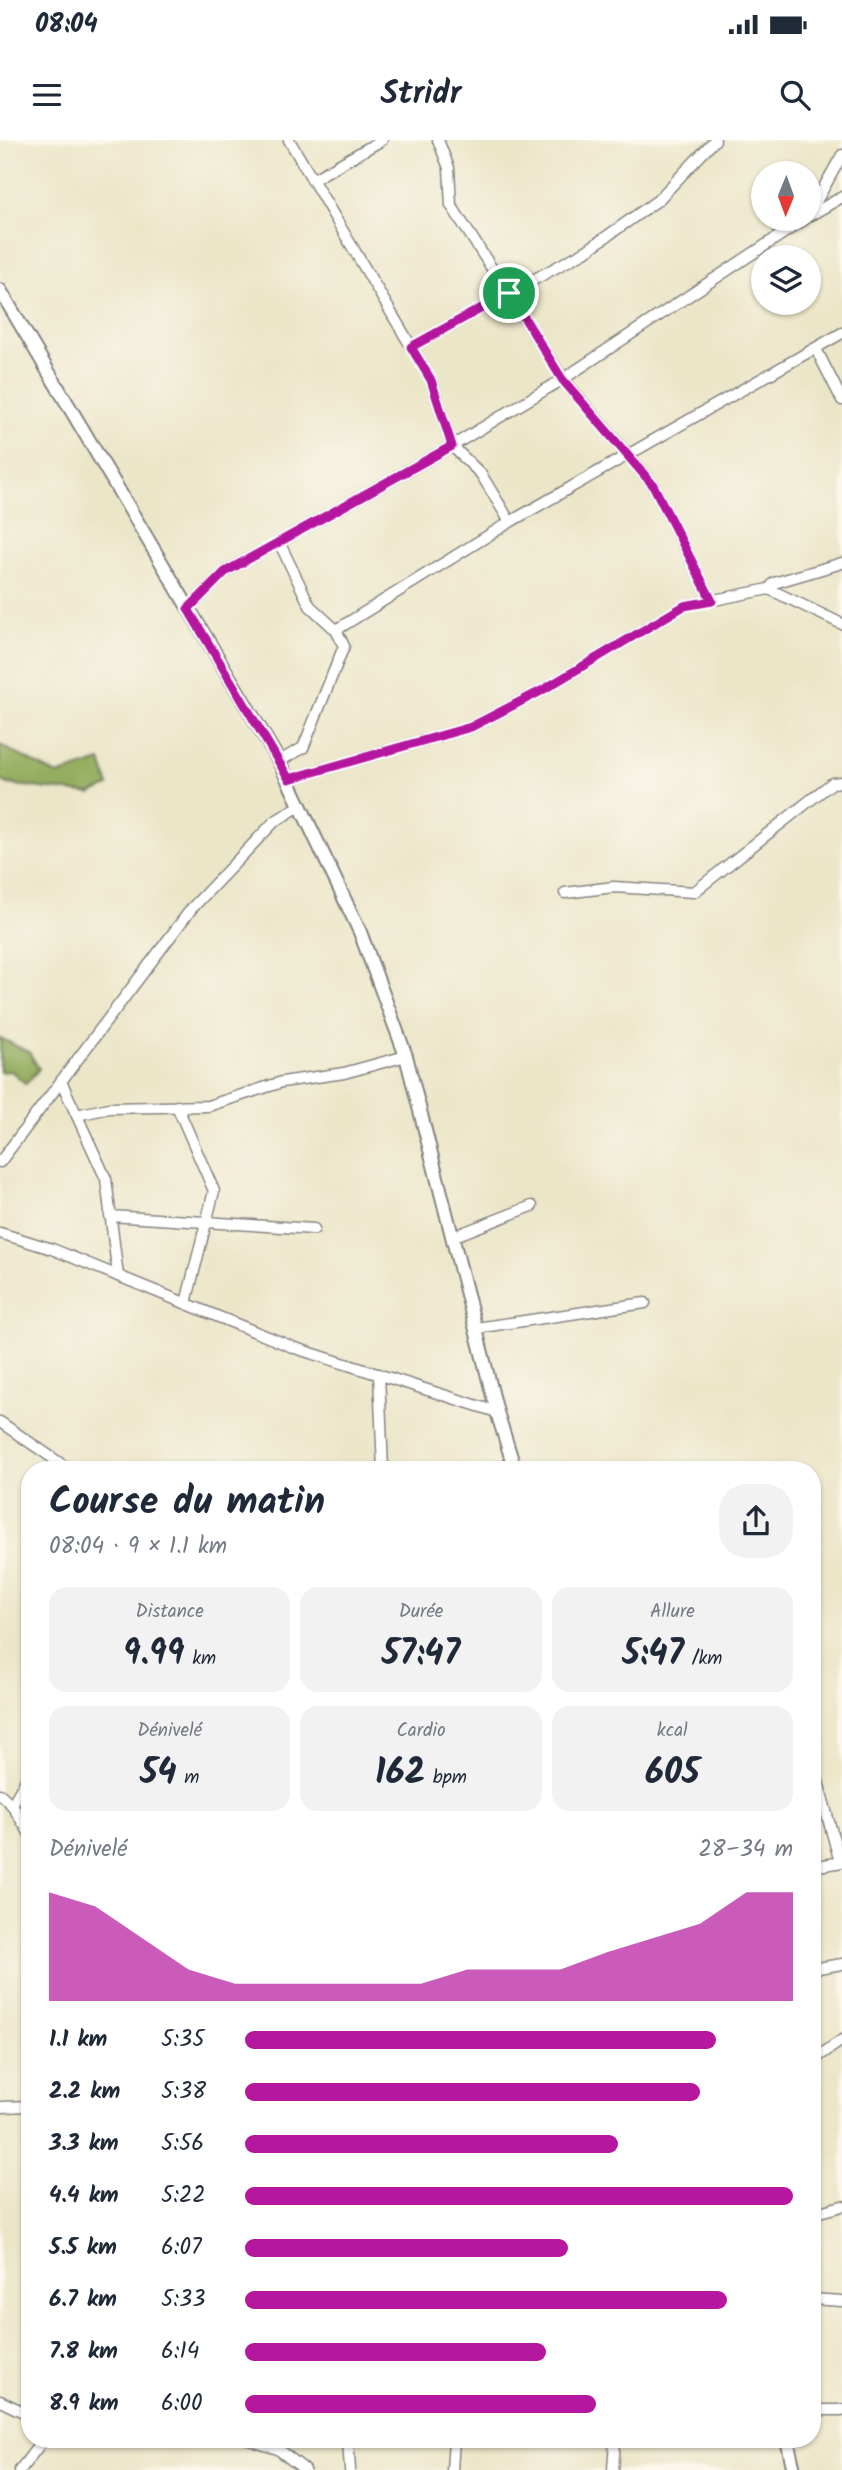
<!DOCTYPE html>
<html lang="fr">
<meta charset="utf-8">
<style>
:root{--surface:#fff;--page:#f2f2f3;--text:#1f2937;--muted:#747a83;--accent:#b5179e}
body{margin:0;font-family:Kalam,sans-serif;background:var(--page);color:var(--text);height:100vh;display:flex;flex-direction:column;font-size:26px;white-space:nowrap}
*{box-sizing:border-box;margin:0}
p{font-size:23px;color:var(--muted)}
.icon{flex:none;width:38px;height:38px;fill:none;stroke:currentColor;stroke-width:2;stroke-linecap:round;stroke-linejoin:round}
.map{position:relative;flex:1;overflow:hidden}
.side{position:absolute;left:21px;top:1321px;width:800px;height:987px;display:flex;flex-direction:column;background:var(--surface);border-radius:28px;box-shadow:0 2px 5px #0004}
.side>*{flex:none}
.needle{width:46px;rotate:181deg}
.tools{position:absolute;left:751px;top:21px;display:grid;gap:14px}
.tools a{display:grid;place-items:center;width:70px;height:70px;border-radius:50%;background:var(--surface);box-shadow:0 2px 5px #0004;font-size:35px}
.pin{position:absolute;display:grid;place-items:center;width:60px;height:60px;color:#fff;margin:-30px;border:4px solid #fff;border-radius:50%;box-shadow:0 2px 7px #0007}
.round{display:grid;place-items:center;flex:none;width:74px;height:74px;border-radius:28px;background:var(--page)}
.summary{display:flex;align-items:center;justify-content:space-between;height:119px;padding:0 28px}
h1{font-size:38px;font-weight:700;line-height:52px}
.metrics{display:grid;grid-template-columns:repeat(3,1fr);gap:10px;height:119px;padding:7px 28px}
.metrics div{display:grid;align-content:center;border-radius:18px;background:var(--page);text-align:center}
.metrics b{font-size:35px;font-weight:700}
.metrics small{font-size:19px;font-weight:400}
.metrics p{font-size:19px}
.chart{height:196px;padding:14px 28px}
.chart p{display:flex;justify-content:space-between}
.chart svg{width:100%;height:126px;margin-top:7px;fill:var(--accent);opacity:.7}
ul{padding:0 28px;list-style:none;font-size:23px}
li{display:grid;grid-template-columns:112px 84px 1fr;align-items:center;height:52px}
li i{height:18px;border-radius:9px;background:var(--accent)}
.status{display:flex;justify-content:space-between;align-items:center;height:49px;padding:0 35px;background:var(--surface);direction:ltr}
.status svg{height:19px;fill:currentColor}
header{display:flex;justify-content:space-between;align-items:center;height:91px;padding:0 28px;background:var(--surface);font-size:32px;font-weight:700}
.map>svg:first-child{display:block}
</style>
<div class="status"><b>08:04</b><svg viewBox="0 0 49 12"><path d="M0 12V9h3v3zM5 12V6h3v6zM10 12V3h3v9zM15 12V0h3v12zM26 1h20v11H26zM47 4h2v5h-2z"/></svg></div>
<header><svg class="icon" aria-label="menu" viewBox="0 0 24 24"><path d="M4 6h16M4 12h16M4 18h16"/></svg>Stridr<svg class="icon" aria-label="search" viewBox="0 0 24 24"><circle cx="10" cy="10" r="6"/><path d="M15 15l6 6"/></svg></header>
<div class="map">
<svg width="842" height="2330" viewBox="0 0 842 2330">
<rect width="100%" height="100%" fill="#fbf7ec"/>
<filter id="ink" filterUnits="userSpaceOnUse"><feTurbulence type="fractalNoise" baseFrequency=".0143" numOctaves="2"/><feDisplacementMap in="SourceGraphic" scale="14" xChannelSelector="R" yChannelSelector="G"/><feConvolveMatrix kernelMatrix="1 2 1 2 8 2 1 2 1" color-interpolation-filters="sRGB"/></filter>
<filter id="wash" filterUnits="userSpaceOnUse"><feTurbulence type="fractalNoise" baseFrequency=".00686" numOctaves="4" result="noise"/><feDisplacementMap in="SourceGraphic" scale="28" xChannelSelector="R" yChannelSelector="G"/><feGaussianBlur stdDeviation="1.57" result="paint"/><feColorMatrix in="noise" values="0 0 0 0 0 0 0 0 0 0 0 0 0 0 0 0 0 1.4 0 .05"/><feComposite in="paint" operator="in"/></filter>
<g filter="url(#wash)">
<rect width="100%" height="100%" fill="#ece6c9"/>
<g fill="#95ad60" stroke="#5c684e" stroke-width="2">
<polygon points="0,605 57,635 101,621 109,646 91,654 8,644 0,640"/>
<polygon points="0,898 29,912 39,929 26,944 11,931 0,932"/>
</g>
</g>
<g filter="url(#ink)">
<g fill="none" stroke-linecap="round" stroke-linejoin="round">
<g stroke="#878482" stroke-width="13">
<g id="minor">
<polyline points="289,0 431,240 452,306 481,334 510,382"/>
<polyline points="438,0 449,28 451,65 563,239 653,345 712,461"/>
<polyline points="312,40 382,0"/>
<polyline points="808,76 842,15"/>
<polyline points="809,76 842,57"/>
<polyline points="411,207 586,111 658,60 715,0"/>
<polyline points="816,209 842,260"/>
<polyline points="279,402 310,466 336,490 344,506 303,608 279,621"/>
<polyline points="769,449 774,443 842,423"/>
<polyline points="188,469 225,432 452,306 563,239 805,79"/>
<polyline points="336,490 510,382 842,193"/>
<polyline points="289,639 471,587 541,551 684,466 769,449 842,484"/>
<polyline points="565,753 614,747 694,752 832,643 842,642"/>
<polyline points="61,941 106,1039 118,1136"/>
<polyline points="177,966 214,1051 186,1163"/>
<polyline points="77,975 109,968 208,966 282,942 344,933 406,916"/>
<polyline points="0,1022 192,768 274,682 301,665"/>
<polyline points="110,1076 314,1089"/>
<polyline points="0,1093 52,1109 295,1208 497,1272"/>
<polyline points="452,1097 532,1066"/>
<polyline points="476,1188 645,1163"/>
<polyline points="379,1234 383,1330"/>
<polyline points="0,1282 70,1330"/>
<polyline points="812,1620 840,1722"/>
<polyline points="0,1654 12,1665 30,1694"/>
<polyline points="12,1665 30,1633"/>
<polyline points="812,1727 842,1722"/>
<polyline points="812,1829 842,1824"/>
<polyline points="812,1921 842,1900"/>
<polyline points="2,1967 30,1966"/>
<polyline points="812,2074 842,2066"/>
<polyline points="812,2159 842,2161"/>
<polyline points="0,2261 30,2275"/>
<polyline points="812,2270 842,2270"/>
<polyline points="249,2300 278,2309 305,2330"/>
<polyline points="348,2300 350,2330"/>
<polyline points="20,2330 43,2300"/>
<polyline points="452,2330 454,2300"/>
<polyline points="613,2330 615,2300"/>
</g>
</g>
<g stroke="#878482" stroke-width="16">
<g id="tertiary">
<polyline points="0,150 279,621 360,792 406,916 497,1272 515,1330"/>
<polyline points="787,2300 794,2330"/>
</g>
</g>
<use href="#minor" stroke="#fff" stroke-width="10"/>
<use href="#tertiary" stroke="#fff" stroke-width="12"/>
</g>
</g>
<g fill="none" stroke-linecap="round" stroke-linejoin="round" filter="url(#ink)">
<g stroke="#fff" stroke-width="14">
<polygon id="route" points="509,153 562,239 653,345 712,461 684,466 541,551 471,587 289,639 188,469 225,432 452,306 431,240 411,207"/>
</g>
<use href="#route" stroke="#b5179e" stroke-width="9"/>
</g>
</svg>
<div class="tools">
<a><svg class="needle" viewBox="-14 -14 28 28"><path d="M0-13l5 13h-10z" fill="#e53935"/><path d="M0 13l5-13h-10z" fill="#747a83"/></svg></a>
<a><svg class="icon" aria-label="layers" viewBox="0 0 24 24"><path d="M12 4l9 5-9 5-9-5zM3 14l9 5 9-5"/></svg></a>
</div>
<div class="pin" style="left:509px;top:153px;background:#1e9e55"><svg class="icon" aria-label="arrive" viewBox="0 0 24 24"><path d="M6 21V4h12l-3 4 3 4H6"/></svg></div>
<section class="side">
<div class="summary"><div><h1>Course du matin</h1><p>08:04 · 9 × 1.1 km</p></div><a class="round"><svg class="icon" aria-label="share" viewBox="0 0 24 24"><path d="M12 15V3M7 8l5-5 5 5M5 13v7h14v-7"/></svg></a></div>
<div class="metrics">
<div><p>Distance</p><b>9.99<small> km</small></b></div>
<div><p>Durée</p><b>57:47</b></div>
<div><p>Allure</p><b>5:47<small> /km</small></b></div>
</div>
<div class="metrics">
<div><p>Dénivelé</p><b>54<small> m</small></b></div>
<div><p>Cardio</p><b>162<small> bpm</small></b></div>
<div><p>kcal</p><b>605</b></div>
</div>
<div class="chart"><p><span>Dénivelé</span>28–34 m</p>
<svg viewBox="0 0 160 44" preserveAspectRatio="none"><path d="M0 44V6L10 11L20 22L30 33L40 38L50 38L60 38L70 38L80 38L90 33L100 33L110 33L120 27L130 22L140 17L150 6L160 6V44z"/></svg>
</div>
<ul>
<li><b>1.1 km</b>5:35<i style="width:86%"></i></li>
<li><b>2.2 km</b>5:38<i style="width:83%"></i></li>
<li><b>3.3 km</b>5:56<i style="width:68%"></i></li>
<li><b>4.4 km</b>5:22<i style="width:100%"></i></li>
<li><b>5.5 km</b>6:07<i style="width:59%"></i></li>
<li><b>6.7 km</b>5:33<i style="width:88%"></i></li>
<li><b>7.8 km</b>6:14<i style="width:55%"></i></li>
<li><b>8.9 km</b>6:00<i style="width:64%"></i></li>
</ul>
</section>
</div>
